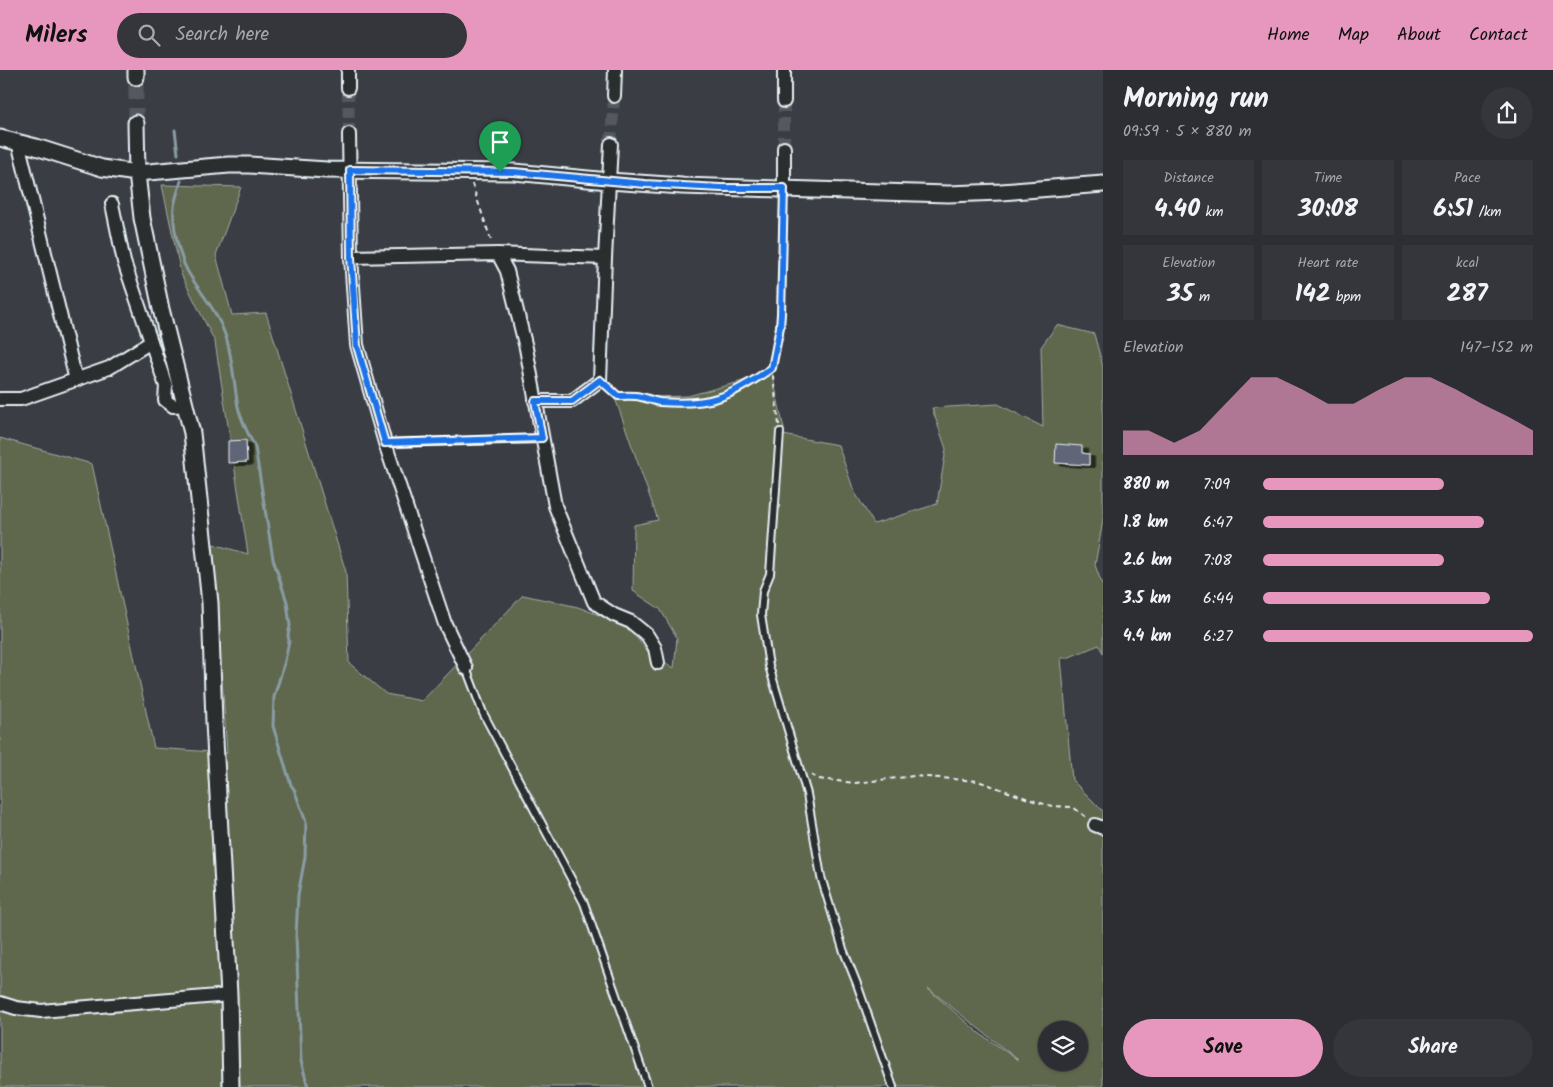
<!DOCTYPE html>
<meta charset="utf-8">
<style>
:root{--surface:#2c2e33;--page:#34363b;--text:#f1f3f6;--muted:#a6a8ac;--line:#484a4e;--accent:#e797bd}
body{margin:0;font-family:Kalam,sans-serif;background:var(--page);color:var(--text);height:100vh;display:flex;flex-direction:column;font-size:19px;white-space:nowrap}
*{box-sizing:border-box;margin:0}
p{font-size:16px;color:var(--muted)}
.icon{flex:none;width:28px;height:28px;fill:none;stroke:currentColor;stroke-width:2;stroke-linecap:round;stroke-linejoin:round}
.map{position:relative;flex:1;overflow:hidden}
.details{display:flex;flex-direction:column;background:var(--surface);width:450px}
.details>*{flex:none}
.tools{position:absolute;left:1038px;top:951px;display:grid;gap:10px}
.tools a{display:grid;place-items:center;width:50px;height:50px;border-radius:50%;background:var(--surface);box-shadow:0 1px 4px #0004,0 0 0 1px var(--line);font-size:25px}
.pin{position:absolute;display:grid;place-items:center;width:42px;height:42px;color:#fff;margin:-51px -21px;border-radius:50% 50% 50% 0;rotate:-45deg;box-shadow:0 0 5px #0007}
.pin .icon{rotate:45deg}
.round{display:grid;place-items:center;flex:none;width:52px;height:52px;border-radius:26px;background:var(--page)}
.overview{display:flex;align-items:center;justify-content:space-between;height:85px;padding:0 20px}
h1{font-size:28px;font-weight:600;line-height:38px}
.stats{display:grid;grid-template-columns:repeat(3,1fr);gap:8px;height:85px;padding:5px 20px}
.stats div{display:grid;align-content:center;border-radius:0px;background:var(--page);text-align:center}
.stats b{font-size:25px;font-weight:600}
.stats small{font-size:14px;font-weight:400}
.stats p{font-size:14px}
.chart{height:140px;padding:10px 20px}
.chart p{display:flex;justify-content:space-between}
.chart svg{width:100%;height:90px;margin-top:5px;fill:var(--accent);opacity:.7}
.button{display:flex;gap:10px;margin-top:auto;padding:10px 20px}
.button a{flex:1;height:58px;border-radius:30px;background:var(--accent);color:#111;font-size:20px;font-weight:600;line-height:58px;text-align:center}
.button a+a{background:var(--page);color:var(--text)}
ul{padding:0 20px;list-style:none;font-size:16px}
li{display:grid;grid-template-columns:80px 60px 1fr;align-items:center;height:38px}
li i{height:12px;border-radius:6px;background:var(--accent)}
header{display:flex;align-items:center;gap:30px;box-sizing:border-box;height:70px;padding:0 25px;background:var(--accent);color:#111}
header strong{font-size:24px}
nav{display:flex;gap:28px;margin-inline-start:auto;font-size:18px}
.search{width:350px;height:45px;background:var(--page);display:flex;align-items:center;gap:12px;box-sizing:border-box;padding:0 18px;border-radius:28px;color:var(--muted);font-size:19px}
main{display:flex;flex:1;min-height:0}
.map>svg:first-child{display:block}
</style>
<header>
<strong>Milers</strong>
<div class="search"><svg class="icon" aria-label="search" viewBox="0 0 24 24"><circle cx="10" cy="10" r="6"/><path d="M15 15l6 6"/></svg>Search here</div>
<nav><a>Home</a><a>Map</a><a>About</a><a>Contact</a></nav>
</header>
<main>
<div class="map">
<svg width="1103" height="1017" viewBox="0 0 1103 1017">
<defs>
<filter id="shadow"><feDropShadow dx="5.5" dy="3" stdDeviation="0" flood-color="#0009"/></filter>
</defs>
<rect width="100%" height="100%" fill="#3a3e44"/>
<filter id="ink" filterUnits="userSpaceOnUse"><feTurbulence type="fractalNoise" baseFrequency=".02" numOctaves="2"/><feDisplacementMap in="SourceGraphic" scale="10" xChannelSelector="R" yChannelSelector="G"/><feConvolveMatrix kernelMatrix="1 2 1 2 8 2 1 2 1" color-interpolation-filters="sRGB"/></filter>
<g filter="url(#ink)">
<path fill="#5e674e" stroke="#a3aca3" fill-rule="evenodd" d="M162,115L241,117L216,185L232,245L266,243L346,502L349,593L386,624L422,631L523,525L578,537L627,556L648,582L674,598L677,568L660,539L633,521L634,455L658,450L615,328L688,326L772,303L784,359L783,365L838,375L854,421L874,454L937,434L946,379L932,338L998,334L1043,357L1041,277L1057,255L1094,264L1103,297V450L1095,495L1103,517V583L1099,575L1067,588H1061L1072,710L1103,741V1017H0V368L92,394L154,678L227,683L213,474L248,484L215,272L181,204ZM928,919H929L1018,990L979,963ZM1046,960H1079V992H1046Z"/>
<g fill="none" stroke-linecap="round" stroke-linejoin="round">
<g stroke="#899ca5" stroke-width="3">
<polyline points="175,60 178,84"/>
<path d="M181,111C179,119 175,128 174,137C172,157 180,191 191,207C204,227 218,243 226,267C232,287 234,310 237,331C239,346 248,364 255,377L273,489L287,532L290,556L288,565L289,571L285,591L274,627L273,656L291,715L294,719L306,752L305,787L298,825L296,866L301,991L308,1017"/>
</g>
</g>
<g fill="#616577" stroke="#e8f1f8" filter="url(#shadow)">
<polygon points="246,370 247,392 228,393 228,371"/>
<polygon points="1056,374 1082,376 1082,383 1089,384 1089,395 1055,393"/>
</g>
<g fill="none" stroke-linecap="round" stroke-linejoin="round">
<g stroke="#54595f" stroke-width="12" stroke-dasharray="12 6" stroke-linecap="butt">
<polyline points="348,18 349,64"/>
<polyline points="611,74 614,26"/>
<polyline points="784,78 784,31"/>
</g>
<polyline stroke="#54595f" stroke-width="15" stroke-dasharray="15 8" stroke-linecap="butt" points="136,53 136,7"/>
<g stroke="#e8f1f8" stroke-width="10">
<g id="service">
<polyline points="780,362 770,504 763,521 761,545 769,596 807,724 821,807 843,879 857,914 893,1017"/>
<polyline points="385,373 542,369"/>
<polyline points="466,598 483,643 584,833 648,1017"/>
</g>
</g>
<g stroke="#e8f1f8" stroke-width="16">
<g id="minor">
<polyline points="348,0 348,18"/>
<polyline points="784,0 784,31"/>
<polyline points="614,26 615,0"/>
<polyline points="349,64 351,187 357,275 385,373 445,554 466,598"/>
<polyline points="18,72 76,310"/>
<polyline points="784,118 784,78"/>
<polyline points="112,134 124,192 166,316 165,330 173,336 185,335"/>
<polyline points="498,184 507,201 526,278 555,436 594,532 614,545 631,552 647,565 655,578 658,593"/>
<polyline points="351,187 498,184 605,188 611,74"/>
<polyline points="0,329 21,329 109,298 151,272"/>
<polyline points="535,331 572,331 600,310 605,188"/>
<polyline points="1095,755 1103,758"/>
<polyline points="0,933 16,938 41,941 229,925"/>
</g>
</g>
<g stroke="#e8f1f8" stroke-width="19">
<g id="tertiary">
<polyline points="136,0 136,7"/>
<polyline points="136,53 137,103 142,148 161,239 192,363 210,533 214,652 229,925 231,1017"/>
<polyline points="0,68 36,77 102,98 137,103 229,95 249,95 327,100 514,102 609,111 682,116 948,124 1001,122 1103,114"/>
</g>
</g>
<g stroke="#e8f1f8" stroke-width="2" stroke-dasharray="5 4" stroke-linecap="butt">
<polyline points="472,114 492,173"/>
<path d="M607,317L618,327C625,326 634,325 641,327C647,328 653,331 660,332C711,336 730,327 772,298"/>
<polyline points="779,355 772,298 780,257 783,131"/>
<polyline points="811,705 818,709 855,713 914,706 978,711 1037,732 1052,736 1073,737 1086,747"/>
</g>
<use href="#service" stroke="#2a2d2e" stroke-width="6"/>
<use href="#minor" stroke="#2a2d2e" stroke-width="12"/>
<use href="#tertiary" stroke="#2a2d2e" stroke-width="15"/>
</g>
</g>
<g fill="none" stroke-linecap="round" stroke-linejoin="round" filter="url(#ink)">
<g stroke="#fff" stroke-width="10">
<path id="route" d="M350,100L514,102L645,114L721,118H784L781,244L780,257L772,298C730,327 711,336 660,332C653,331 647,328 641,327C634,325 625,326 618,326L600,310L572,331H535L542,368L385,373L357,276L351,187Z"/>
</g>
<use href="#route" stroke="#1a73e8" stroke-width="6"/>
</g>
</svg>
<div class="tools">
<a><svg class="icon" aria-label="layers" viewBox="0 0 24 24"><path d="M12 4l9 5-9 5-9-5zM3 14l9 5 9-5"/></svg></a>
</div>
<div class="pin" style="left:500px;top:102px;background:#1e9e55"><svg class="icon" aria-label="arrive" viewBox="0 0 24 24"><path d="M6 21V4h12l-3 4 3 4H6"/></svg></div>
</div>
<section class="details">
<div class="overview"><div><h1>Morning run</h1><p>09:59 · 5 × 880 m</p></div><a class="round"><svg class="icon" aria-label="share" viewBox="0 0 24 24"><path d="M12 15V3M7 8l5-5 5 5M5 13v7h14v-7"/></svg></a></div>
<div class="stats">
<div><p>Distance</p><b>4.40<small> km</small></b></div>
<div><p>Time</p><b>30:08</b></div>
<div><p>Pace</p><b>6:51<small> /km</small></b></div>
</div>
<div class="stats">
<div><p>Elevation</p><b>35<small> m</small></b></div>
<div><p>Heart rate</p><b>142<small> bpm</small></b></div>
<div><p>kcal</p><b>287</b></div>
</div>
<div class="chart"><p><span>Elevation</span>147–152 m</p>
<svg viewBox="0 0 160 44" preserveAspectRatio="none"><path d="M0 44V32L10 32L20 38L30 32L40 19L50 6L60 6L70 12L80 19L90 19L100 12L110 6L120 6L130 12L140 19L150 25L160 32V44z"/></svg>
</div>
<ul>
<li><b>880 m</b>7:09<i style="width:67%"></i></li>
<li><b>1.8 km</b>6:47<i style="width:82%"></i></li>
<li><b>2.6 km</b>7:08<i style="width:67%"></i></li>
<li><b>3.5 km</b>6:44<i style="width:84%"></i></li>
<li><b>4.4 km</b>6:27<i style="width:100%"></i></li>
</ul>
<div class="button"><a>Save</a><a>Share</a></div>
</section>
</main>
